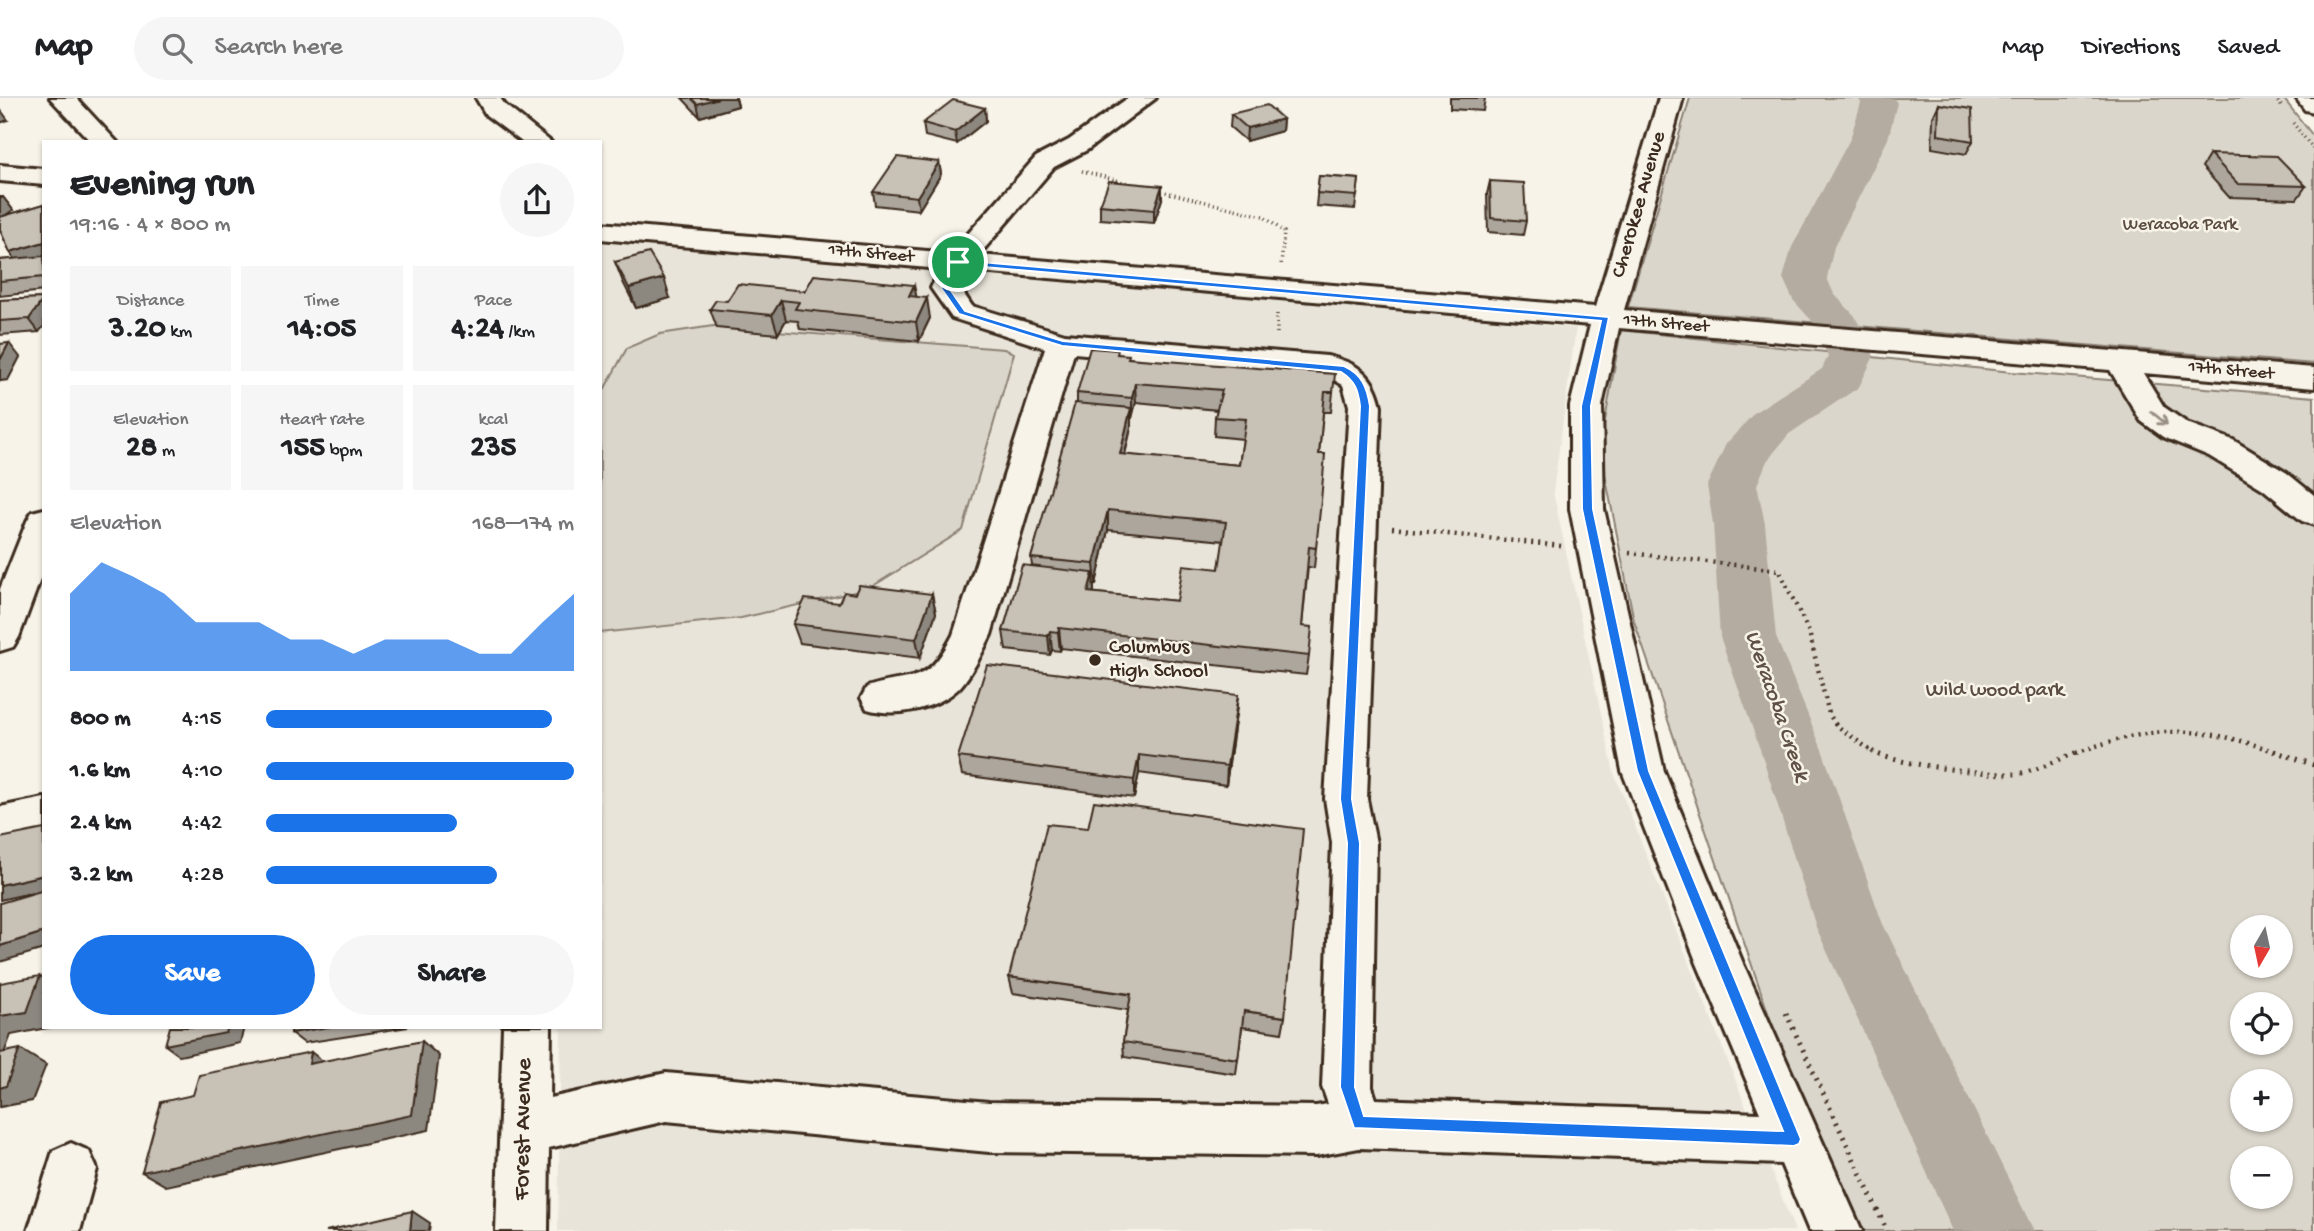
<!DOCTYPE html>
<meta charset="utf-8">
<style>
:root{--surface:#fff;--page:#f6f6f6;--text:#202124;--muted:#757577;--line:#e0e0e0;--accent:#1a73e8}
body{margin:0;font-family:"Gochi Hand",sans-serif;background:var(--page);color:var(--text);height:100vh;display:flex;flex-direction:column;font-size:26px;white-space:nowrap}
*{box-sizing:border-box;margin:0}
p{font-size:23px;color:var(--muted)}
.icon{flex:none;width:38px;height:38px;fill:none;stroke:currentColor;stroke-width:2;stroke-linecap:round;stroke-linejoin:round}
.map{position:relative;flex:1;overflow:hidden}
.drawer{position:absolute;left:42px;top:42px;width:560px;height:889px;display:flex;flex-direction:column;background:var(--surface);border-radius:0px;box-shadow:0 2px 5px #0004}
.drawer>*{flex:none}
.needle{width:46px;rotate:189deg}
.fabs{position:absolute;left:2230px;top:817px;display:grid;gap:14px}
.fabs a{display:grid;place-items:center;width:63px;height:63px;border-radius:50%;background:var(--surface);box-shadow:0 2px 5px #0004;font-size:35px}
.pin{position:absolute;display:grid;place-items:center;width:60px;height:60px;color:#fff;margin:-30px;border:4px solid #fff;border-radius:50%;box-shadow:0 2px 7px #0007}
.round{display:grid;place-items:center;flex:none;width:74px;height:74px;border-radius:37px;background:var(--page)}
.overview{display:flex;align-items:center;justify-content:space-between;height:119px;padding:0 28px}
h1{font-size:38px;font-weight:700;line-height:52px}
.metrics{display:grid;grid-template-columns:repeat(3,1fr);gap:10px;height:119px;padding:7px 28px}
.metrics div{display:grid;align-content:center;border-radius:0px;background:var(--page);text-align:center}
.metrics b{font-size:30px;font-weight:700}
.metrics small{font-size:19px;font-weight:400}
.metrics p{font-size:19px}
.chart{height:196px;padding:14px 28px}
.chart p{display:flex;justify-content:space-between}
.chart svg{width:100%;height:126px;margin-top:7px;fill:var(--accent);opacity:.7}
.cta{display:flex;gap:14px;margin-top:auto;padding:14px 28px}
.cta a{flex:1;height:80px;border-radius:42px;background:var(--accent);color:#fff;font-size:28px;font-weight:700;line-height:80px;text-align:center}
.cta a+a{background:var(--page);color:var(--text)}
ul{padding:0 28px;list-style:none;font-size:23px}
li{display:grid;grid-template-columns:112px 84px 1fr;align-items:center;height:52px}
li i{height:18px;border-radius:9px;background:var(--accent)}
header{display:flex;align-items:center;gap:42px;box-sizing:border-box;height:98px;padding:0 35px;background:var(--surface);border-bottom:2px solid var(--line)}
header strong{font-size:33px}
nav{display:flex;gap:38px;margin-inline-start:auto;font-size:24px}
.search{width:490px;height:63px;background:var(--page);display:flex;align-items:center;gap:18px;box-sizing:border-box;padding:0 24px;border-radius:38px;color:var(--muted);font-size:26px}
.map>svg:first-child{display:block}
</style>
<header>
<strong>Map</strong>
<div class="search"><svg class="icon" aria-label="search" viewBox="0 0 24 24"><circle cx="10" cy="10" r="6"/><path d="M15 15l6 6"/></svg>Search here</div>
<nav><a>Map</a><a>Directions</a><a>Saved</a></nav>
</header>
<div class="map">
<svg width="2314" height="1133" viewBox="0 0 2314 1133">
<rect width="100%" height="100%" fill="#f7f3e8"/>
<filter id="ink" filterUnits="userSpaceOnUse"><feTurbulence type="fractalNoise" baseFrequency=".0143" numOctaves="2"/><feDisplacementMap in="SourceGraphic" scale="14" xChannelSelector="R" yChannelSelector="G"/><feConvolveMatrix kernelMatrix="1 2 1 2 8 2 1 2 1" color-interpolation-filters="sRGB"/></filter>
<g filter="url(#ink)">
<polygon fill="#e9e4d9" points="600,139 1576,230 1553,394 1614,675 1795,1133 558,1133 561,929 600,929"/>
<g fill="#dbd6cb" stroke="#8b8074" stroke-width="2" fill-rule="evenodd">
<polygon points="1690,0 2283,0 2314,39 2314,266 1628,209"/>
<polygon points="713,228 1004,251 1014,255 963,432 868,491 741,520 600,535 600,299 627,250 660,236"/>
<path d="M1621,232L2012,274L2314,299V1133H1863L1786,967L1634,523L1600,351ZM2242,830H2280V868H2242ZM2242,906H2280V945H2242ZM2242,984H2280V1022H2242ZM2242,1060H2280V1099H2242Z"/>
</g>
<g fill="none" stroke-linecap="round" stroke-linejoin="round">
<polygon fill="#b4aca0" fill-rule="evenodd" points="1858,0 1894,0 1897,5 1888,41 1834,149 1827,180 1834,196 1855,218 1874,258 1859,289 1789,336 1767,363 1757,387 1765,426 1776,539 1823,654 1882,824 2034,1133 1953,1133 1816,829 1761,654 1720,539 1713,426 1707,387 1726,346 1755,314 1822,271 1828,258 1813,224 1793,202 1783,180 1792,149 1850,41 1861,5"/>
<g stroke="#3b2a1e" stroke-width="6">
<g id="minor">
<polygon points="50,0 76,0 117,44 91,44"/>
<polygon points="476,0 500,0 505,7 551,44 522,44 486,17"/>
<path d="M1128,0H1156L1087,52L1054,69L979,157L1595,209L1659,0H1683L1624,212L2314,270V290L2143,275L2164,309L2187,325L2233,342L2287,375L2314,397V427L2302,423L2263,391L2209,358L2163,339L2141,323L2110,272L1619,230L1602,308L1604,411L1664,673L1742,863L1862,1133H1809L1781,1066L1359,1050L1316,1058L989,1054L666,1023L549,1050L548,1133H496L503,929H551L550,1000L666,975L989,1004L1316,1008L1328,1006L1322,989L1332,745L1325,701L1349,308L1343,287L1327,278L1074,255L991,537C982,555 973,574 960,589C938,611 896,620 867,611L861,600L867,589C914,574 925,590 953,537L1045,250L952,220L931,190L940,171L600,141V125L951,155L1036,59L1069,42ZM968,173L1590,227L1570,308V411L1622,673L1696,863L1760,1015L1376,1001L1372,989L1376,745L1367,701L1381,308C1374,276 1358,265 1327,258L1065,236L972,208L960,190Z"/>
<polygon points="2296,0 2314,0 2314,14 2305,12"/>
<polygon points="0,67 44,71 44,87 0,83"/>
<polygon points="44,411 44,471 19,539 13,549 0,553 0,491 27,423 32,414"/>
<polygon points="44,700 44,736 0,745 0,709"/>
<polygon points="71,1045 89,1053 97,1071 80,1133 28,1133 53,1053"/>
</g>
</g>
<g stroke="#3b2a1e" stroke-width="3.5" stroke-dasharray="1 3.5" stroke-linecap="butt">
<polyline points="2275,0 2282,9"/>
<polyline points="2293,25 2314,52"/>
<polyline points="1082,73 1131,86"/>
<polyline points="1157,92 1263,118 1284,134 1281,168"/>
<polyline points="1277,216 1277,238"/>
</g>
<g stroke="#3b2a1e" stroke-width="4.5" stroke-dasharray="2 5" stroke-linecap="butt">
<polyline points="1392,430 1561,448"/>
<polyline points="1629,455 1779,472 1809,534 1829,616 1836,627 1874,655"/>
<path d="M2076,655C2155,626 2200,627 2279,655"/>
</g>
<g stroke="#3b2a1e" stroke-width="5" stroke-dasharray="2 6" stroke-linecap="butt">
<path d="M1872,653C1889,666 1990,677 2015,676C2033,675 2063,659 2081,653"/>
<polyline points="2274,653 2314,667"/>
<polyline points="1786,915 1887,1133"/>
</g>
<use href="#minor" fill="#f7f3e8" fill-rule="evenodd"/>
</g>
<g fill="#aca69d" stroke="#3b2a1e" stroke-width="2" fill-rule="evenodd">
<polygon points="682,0 736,0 738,8 700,19"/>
<polygon points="1450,0 1485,0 1483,13 1450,11"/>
<polygon points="1939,6 1973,43 1966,56 1932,50 1933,19"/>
<polygon points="985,10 986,23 957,46 925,38 923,25"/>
<polygon points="1231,16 1283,21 1282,33 1246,43 1230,29"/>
<polygon points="2210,56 2306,88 2297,101 2229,99 2202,69"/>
<polygon points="939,64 941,76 919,112 875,107 873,94"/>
<polygon points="1319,78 1359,81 1355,111 1316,108"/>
<polygon points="1490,83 1526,123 1523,137 1488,134 1487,96"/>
<polygon points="0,99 3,99 13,112 4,118 44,106 44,193 0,198 0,162 15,161 10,154 0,132"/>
<polygon points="1162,101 1154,125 1100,121 1100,107"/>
<polygon points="615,164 670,200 636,210 623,184"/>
<polygon points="805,193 916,199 930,220 919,243 800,231 798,223 786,222 778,236 717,230 710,211"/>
<polygon points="44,200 39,234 0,237 0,202"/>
<path d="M1118,256L1129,260L1333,294L1331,314H1323L1319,356L1316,450L1314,470L1308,469L1302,528L1309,558L1306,577L1061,550L1060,553L1052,552L1050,557L1006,552L1003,533L1032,468L1031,460L1077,306V295ZM1136,304L1217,312L1215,319L1214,338L1243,341L1239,367L1125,357L1131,330V320H1132ZM1108,432L1224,443L1219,471L1177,503L1094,495V486H1096Z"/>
<polygon points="855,496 932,496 936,515 920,560 800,545 793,526 839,505"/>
<polygon points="1238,597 1236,616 1226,687 1139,675 1134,700 962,677 958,659"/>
<polygon points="1009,879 1285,919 1282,935 1242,929 1236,976 1124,959 1123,944 1128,912 1013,895"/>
<polygon points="292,929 408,929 304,945 291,935"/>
</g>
<g fill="#8c877f" stroke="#3b2a1e" stroke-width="2">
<polygon points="718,0 736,0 738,8 700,19 697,6"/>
<polygon points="985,10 986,23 957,46 955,34"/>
<polygon points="0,11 8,22 0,25"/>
<polygon points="1283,21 1282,33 1246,43 1247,30"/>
<polygon points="939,64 941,76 919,112 917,99"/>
<polygon points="1162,88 1162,101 1154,125 1154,112"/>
<polygon points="3,99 13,112 0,121 0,101"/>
<polygon points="44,144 44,160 20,168 10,154"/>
<polygon points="664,180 670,200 636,210 629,190"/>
<polygon points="914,187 918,206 909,198"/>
<polygon points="927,200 930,220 919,243 916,224"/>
<polygon points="44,201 44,228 39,234 29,221"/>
<polygon points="781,202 786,222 778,236 772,217"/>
<polygon points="9,245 20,259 8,282 0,283 0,262"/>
<polygon points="1135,285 1136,304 1132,320 1132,300"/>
<polygon points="1131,310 1131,330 1120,376 1120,356"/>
<polygon points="1108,412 1108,432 1096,486 1094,466"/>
<polygon points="1093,475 1094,494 1090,514 1088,494"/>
<polygon points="932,496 936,515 920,560 916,541"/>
<polygon points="1059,530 1061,550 1060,553 1058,534"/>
<polygon points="1050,533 1052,552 1050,557 1048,538"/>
<polygon points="1238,597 1236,616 1226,687 1227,668"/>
<polygon points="1139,657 1139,675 1134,700 1134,682"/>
<polygon points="44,777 44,792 0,802 0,787"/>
<polygon points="44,834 44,851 0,864 0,848"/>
<polygon points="40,878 44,880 44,929 52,929 11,937 0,966 0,918"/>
<polygon points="228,929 244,929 240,945 180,958 165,947"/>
<polygon points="422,943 439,958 429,1032 166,1088 142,1074"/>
<polygon points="20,951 46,967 32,1003 0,1009 0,990"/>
<polygon points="311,954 330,969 309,966"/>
<polygon points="412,1113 430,1125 429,1133 410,1133"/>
</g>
<g fill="#c8c1b6" stroke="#3b2a1e" stroke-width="2">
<polygon points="691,0 718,0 697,6"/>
<polygon points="953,2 985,10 955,34 923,25"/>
<polygon points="1939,6 1972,11 1973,43 1938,37"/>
<polygon points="1267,7 1283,21 1247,30 1231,16"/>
<polygon points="2210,56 2277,58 2306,88 2238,86"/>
<polygon points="897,59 939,64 917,99 873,94"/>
<polygon points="1319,78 1359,81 1357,98 1317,95"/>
<polygon points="1109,83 1162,88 1154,112 1100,107"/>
<polygon points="1490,83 1524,85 1526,123 1491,120"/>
<polygon points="44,106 44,144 10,154 0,132 0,119"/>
<polygon points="649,155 664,180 629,190 615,164"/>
<polygon points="44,158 44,179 0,183 0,162"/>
<polygon points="814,177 914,187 909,198 927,200 916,224 795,211 799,204 781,202 772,217 710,211 716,202 727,203 738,186 805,193"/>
<polygon points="44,200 29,221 0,223 0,202"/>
<polygon points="9,245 0,262 0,246"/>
<polygon points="1090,250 1118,252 1117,256 1129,257 1128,260 1335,276 1333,294 1325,294 1319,356 1325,356 1321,403 1316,450 1309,449 1302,528 1312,529 1309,558 1059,530 1058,534 1050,533 1048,538 1003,533 1022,467 1093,475 1088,494 1177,503 1183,467 1219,471 1226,424 1108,412 1094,466 1031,460 1075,305 1131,310 1120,356 1239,367 1246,321 1215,319 1222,292 1135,285 1132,300 1077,295"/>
<polygon points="859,487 932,496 916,541 793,526 805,501 839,505 844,494 855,496"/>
<polygon points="987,567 1238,597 1227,668 1139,657 1134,682 958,659"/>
<polygon points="1094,703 1303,731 1285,919 1244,913 1238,961 1123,944 1131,896 1009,879 1047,726 1088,730"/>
<polygon points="44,731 44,777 0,787 0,740"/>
<polygon points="44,792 44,834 0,848 0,805"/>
<polygon points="40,878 27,914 0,918 0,885"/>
<polygon points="170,929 228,929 226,935 165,947"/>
<polygon points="292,929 328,929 291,935"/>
<polygon points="422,943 412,1017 142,1074 161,1004 193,997 199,977 311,954 309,966"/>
<polygon points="20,951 6,988 0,990 0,955"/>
<polygon points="412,1113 410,1133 326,1133"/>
</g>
<defs><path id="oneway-shaft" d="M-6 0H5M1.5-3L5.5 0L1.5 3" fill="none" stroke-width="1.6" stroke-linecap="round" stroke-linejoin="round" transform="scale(1.75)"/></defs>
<use stroke="#998e83" href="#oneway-shaft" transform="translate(2159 320) rotate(39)"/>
</g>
<path fill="#1a73e8" stroke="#fff" stroke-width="2" fill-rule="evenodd" d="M958,162L1609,219L1591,308L1593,411L1649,673L1801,1041L1799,1046L1794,1048L1354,1030L1340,989L1347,745L1340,701L1360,308C1358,292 1355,283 1341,274L1062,248L959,216L941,190L954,164ZM961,167L1601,223L1581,308L1582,411L1637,673L1783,1033L1364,1018L1355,989L1360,745L1352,701L1370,308C1367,289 1362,276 1344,268L1063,243L965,213L949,190Z"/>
<circle fill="#3b2a1e" stroke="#f7f3e8" stroke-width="2.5" cx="1095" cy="562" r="7"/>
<g text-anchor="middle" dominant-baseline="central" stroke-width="5" stroke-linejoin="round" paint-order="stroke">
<g font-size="18" fill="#5b4c41" stroke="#f7f3e8">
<text x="2180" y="127">Weracoba Park</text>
</g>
<g font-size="18" fill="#3b2a1e" stroke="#f7f3e8">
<text transform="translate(871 156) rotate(5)">17th Street</text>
<text transform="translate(1666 226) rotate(5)">17th Street</text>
<text transform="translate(2231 273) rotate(5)">17th Street</text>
</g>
<g font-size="21" fill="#3b2a1e" stroke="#f7f3e8">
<text transform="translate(1640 107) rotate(-74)">Cherokee Avenue</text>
</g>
<g font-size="21" fill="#3b2a1e" stroke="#f7f3e8" text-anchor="start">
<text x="1109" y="550">Columbus<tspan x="1109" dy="24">High School</tspan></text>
</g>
<g font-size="21" fill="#5b4c41" stroke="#f7f3e8">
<text x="1995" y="593">Wild wood park</text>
</g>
<g font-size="23" font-style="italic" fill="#5f5145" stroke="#f7f3e8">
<text transform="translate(1776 608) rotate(71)">Weracoba Creek</text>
</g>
<g font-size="24" fill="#3b2a1e" stroke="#f7f3e8">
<text transform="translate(524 1031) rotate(-89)">Forest Avenue</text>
</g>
</g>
</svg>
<div class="fabs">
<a><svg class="needle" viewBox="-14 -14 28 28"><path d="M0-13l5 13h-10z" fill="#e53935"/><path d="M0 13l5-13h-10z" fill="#757577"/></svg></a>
<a><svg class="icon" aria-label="locate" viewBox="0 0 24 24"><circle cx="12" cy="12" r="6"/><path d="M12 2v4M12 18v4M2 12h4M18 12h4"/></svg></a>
<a>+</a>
<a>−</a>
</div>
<div class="pin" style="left:958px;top:164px;background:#1e9e55"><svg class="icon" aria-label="arrive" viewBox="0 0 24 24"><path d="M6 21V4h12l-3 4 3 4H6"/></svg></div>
<section class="drawer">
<div class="overview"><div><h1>Evening run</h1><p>19:16 · 4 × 800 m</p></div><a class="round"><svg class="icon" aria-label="share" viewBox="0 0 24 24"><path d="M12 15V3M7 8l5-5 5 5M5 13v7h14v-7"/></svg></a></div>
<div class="metrics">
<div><p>Distance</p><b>3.20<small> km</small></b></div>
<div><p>Time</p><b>14:05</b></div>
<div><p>Pace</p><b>4:24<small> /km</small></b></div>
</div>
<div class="metrics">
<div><p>Elevation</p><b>28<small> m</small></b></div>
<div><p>Heart rate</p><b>155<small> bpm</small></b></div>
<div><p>kcal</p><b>235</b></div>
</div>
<div class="chart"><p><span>Elevation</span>168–174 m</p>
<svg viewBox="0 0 160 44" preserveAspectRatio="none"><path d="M0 44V17L10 6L20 11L30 17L40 27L50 27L60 27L70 33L80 33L90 38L100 33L110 33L120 33L130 38L140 38L150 27L160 17V44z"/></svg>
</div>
<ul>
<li><b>800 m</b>4:15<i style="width:93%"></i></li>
<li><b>1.6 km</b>4:10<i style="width:100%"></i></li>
<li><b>2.4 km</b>4:42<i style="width:62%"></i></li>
<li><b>3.2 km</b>4:28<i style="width:75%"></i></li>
</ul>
<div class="cta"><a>Save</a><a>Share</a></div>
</section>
</div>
